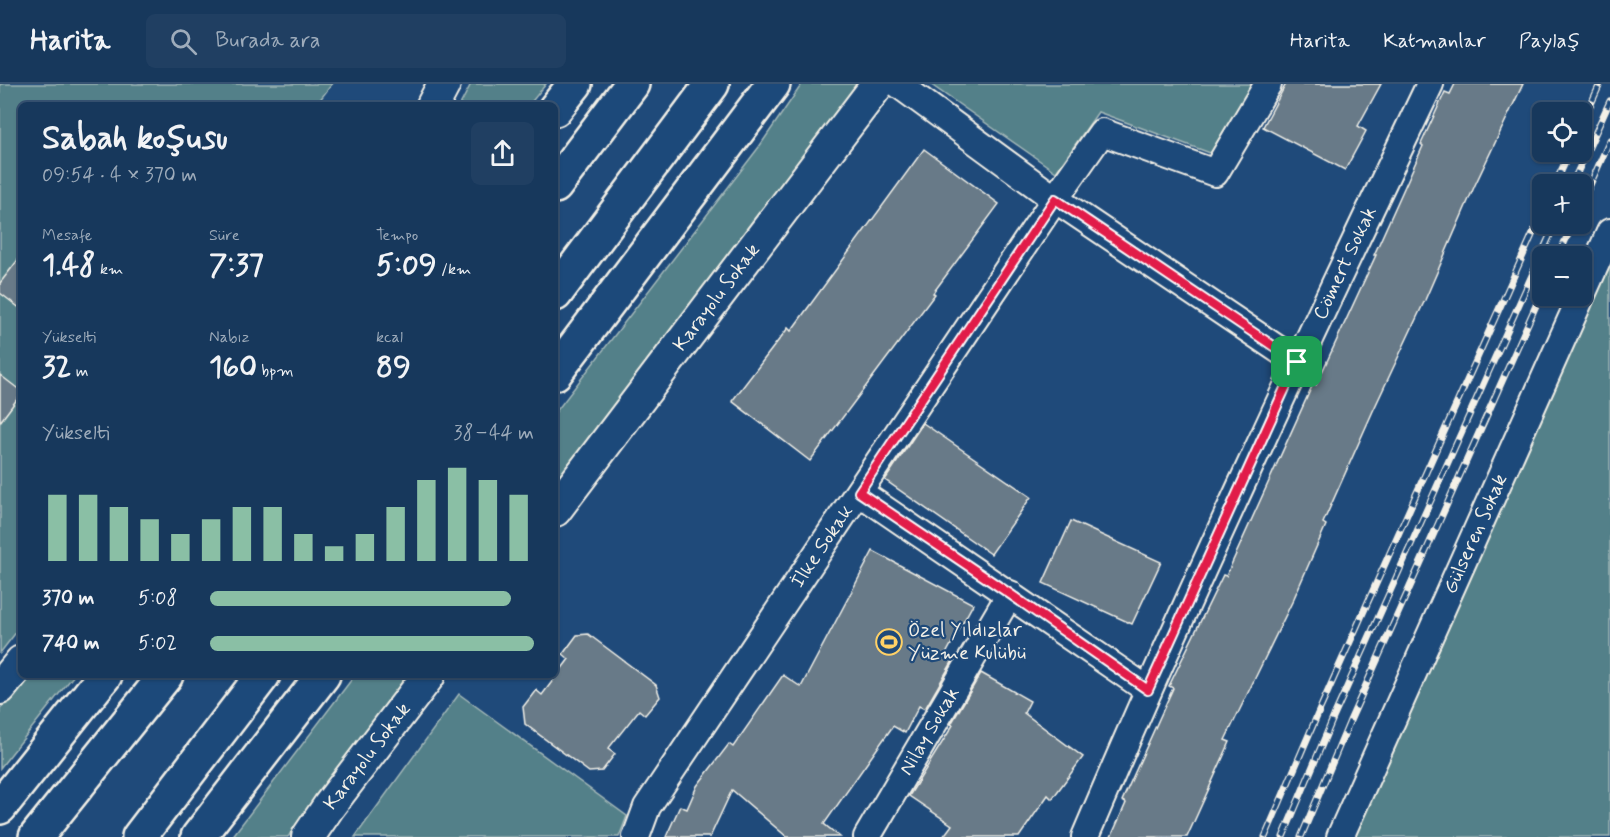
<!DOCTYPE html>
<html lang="tr">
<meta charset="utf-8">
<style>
:root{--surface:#17385c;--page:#203f62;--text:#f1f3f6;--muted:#9eacbb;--line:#365272;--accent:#8abfa5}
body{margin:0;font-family:Mynerve,sans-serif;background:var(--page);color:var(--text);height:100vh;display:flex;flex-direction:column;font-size:22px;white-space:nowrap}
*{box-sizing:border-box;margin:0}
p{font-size:20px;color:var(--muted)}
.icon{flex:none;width:33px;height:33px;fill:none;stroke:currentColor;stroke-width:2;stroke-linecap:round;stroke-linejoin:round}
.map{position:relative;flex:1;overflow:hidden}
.panel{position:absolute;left:18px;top:18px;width:540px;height:576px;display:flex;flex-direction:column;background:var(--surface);border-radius:9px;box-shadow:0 2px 4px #0004,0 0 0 2px var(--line)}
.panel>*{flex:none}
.controls{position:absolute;left:1532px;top:18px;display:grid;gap:12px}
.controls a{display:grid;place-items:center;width:60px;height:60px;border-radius:9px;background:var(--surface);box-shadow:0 2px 4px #0004,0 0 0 2px var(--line);font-size:30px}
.pin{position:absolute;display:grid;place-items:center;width:51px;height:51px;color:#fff;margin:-26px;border-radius:12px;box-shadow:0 3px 9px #0006}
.round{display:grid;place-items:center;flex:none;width:63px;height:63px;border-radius:9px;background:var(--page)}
.head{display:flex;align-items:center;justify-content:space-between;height:102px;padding:0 24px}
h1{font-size:33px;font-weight:700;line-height:45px}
.figures{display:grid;grid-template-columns:repeat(3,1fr);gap:9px;height:102px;padding:6px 24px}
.figures div{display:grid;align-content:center}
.figures b{font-size:30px;font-weight:700}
.figures small{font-size:16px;font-weight:400}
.figures p{font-size:16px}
.chart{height:168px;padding:12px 24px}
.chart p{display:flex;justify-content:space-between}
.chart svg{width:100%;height:108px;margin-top:6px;stroke:var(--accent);stroke-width:6}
ul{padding:0 24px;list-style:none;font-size:20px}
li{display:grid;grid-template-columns:96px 72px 1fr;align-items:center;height:45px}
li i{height:15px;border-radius:8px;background:var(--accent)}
header{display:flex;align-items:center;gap:36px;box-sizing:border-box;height:84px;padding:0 30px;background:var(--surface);border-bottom:2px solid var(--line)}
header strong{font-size:28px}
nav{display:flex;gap:33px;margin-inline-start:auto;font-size:21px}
.search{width:420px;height:54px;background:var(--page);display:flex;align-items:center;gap:15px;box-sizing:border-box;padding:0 21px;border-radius:9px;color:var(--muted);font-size:22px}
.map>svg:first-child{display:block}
</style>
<header>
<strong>Harita</strong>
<div class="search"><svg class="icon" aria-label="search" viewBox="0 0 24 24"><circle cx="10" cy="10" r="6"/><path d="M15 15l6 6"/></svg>Burada ara</div>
<nav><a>Harita</a><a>Katmanlar</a><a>Paylaş</a></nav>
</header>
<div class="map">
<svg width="1610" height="753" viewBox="0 0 1610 753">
<rect width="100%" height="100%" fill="#1f4a7a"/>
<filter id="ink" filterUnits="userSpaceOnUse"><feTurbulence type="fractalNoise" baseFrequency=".0167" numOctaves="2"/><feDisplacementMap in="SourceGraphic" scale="12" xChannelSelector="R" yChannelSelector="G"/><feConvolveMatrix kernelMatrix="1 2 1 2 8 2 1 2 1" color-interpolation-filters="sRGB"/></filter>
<g filter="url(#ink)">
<g fill="#538089" stroke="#a4b8b8" stroke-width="1.5">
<polygon points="0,0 332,0 316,21 21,21 21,542 0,569"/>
<polygon points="471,0 546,0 529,21 460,21"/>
<polygon points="802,0 857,0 555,398 555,329 759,63"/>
<polygon points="930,0 1257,0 1213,70 1098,28 1056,88"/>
<polygon points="1610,177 1610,753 1354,753"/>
<polygon points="28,591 74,591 0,684 0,625"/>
<polygon points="355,591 408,591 305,727 288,753 232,753"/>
<polygon points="459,610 627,732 619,753 355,753"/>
</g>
<g fill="#677a88" stroke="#f4f1e8" stroke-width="1.5">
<polygon points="1286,0 1381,0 1358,42 1366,47 1345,86 1263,43"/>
<polygon points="1455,0 1523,0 1475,101 1425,216 1373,327 1323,439 1326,441 1294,514 1225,656 1230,658 1187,753 1111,753 1126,719 1122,717 1173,604 1169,602 1223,491 1226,492 1313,300 1316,301 1376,171 1374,171 1423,62 1421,60 1445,8 1450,10"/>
<polygon points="924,65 999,120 933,209 935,210 810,377 732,317 788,244 791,247"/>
<polygon points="21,172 21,225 0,209 0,199"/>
<polygon points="0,291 21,307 21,310 0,338"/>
<polygon points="923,339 1031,413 991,470 885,396"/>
<polygon points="1071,437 1161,478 1132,540 1043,499"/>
<polygon points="873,467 973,520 946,570 954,575 925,625 919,622 905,649 893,642 824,740 840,753 787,753 732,706 710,753 666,753 680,722 687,725 697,702 729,660 733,663 783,591 801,603"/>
<polygon points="588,550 656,601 660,613 645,631 639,626 608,665 615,670 602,687 589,688 525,640 523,623 536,606 542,611 569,575 563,570 577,551"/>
<polygon points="981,589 1030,617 1024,629 1083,673 1052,715 1048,711 1019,753 943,753 952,741 909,712 953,641 951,640"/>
</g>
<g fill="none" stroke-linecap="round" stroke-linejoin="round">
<g stroke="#f4f1e8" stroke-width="30">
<g id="minor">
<polyline points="898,0 1055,115 1297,278"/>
<polyline points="859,408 1148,606"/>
<path id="s1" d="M636,753L647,723L1055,115L1102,48L1215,89L1268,0"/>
<path id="s2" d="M867,753L1010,510"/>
<path id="s3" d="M1085,753C1193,499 1311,249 1430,0"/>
<path id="s4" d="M1340,753L1610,148"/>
</g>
</g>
<g stroke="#f4f1e8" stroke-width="36">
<g id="major">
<polyline points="433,21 444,0"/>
<path id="s5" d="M555,426L878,0"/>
<polyline points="0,604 21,578"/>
<path id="s6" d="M308,753L329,722L429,591"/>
</g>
</g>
<g stroke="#f4f1e8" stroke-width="38">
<g id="highway">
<polyline points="555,25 575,0"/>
<polyline points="555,102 632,0"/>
<polyline points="555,210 712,0"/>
<polyline points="555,289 773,0"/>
<polyline points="0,723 105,591"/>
<polyline points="36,753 166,591"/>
<polyline points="139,753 263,591"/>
<polyline points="198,753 323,591"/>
</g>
</g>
<use href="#minor" stroke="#1f4a7a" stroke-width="26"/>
<use href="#major" stroke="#1f4a7a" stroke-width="32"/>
<use href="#highway" stroke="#1f4a7a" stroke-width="33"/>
<g stroke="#f4f1e8" stroke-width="7">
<g id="rail">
<polyline points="1581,42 1600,0"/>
<polyline points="1555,100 1570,68"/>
<polyline points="1572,100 1610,17"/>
<polyline points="1581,121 1610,56"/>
<polyline points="1558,172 1573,140"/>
<polyline points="1265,753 1320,625 1542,129"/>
<polyline points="1283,753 1334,632 1555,140"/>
<polyline points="1301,753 1349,639 1542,208"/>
</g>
</g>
<use href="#rail" stroke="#1f4a7a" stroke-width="4.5" stroke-dasharray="14" stroke-linecap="butt"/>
</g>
</g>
<g fill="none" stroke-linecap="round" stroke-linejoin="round" filter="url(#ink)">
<g stroke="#fff" stroke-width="12">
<polygon id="route" points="1055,115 1297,278 1148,606 1010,510 859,408"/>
</g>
<use href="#route" stroke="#e11d48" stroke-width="8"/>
</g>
<defs>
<g id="stadium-ring" transform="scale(1.35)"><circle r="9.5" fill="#1f4a7a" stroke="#ffd166" stroke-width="1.5"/><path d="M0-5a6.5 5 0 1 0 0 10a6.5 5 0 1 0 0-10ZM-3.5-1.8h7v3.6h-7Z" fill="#ffd166"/></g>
</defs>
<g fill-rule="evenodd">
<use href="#stadium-ring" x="889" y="558"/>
</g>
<g text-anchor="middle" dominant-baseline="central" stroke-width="4.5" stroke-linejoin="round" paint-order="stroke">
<g font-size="20" fill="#f4f1e8" stroke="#1f4a7a">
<text stroke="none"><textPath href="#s3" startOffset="630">Cömert Sokak</textPath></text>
<text stroke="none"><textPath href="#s5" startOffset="267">Karayolu Sokak</textPath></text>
<text stroke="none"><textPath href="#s4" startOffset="332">Gülseren Sokak</textPath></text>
<text stroke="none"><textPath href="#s1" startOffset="346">İlke Sokak</textPath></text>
<text stroke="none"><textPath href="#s2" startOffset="123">Nilay Sokak</textPath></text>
<text stroke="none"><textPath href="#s6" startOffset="100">Karayolu Sokak</textPath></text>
</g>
<g font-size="20" fill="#f4f1e8" stroke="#1f4a7a" text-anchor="start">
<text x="908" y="546">Özel Yıldızlar<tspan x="908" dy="23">Yüzme Kulübü</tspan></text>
</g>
</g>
</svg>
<div class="controls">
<a><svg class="icon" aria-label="locate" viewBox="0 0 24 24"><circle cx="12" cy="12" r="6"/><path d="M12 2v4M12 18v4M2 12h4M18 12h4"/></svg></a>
<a>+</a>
<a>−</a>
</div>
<div class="pin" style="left:1297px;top:278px;background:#1e9e55"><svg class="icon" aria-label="arrive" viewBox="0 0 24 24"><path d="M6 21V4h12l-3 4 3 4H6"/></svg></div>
<section class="panel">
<div class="head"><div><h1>Sabah koşusu</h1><p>09:54 · 4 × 370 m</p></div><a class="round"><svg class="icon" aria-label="share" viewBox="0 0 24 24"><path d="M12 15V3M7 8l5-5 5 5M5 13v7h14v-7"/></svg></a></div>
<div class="figures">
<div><p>Mesafe</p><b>1.48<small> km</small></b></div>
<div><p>Süre</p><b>7:37</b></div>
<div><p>Tempo</p><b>5:09<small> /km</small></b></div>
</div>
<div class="figures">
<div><p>Yükselti</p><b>32<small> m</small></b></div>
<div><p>Nabız</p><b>160<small> bpm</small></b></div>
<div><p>kcal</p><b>89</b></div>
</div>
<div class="chart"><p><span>Yükselti</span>38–44 m</p>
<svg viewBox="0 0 160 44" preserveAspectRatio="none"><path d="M5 44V17M15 44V17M25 44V22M35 44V27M45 44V33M55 44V27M65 44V22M75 44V22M85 44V33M95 44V38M105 44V33M115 44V22M125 44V11M135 44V6M145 44V11M155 44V17"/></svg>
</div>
<ul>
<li><b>370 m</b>5:08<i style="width:93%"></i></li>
<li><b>740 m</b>5:02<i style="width:100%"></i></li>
</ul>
</section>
</div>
